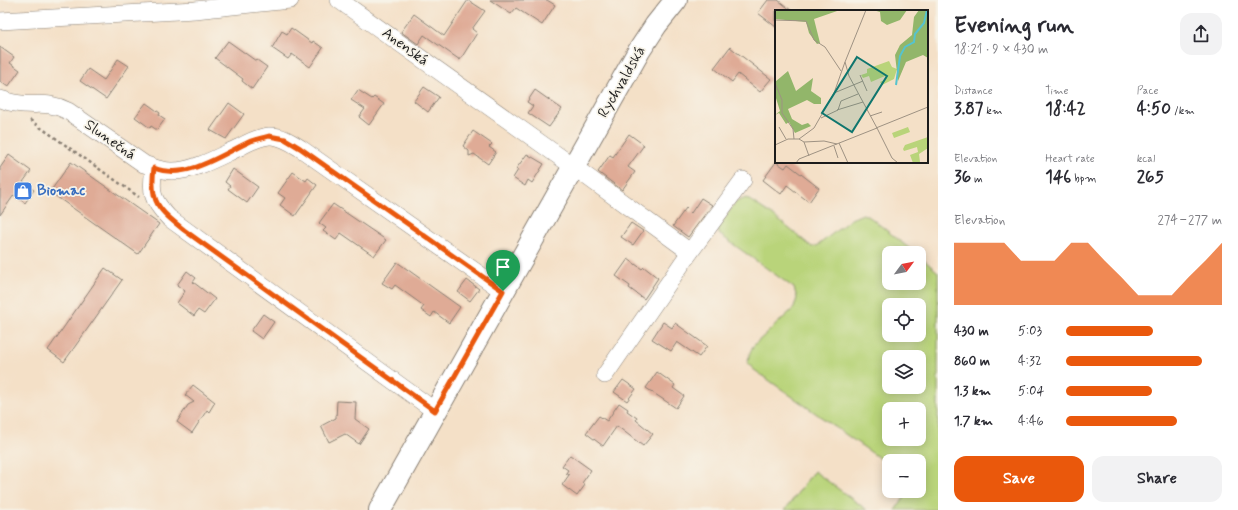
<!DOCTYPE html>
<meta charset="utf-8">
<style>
:root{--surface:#fff;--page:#f2f2f3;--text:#2b2b33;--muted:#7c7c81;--accent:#ea580c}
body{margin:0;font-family:Mynerve,sans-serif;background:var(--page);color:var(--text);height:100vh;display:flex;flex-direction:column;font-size:15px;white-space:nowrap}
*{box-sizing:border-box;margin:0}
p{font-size:13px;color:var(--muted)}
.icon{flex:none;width:22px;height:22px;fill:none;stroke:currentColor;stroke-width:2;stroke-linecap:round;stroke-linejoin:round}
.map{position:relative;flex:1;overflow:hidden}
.panel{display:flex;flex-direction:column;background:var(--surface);width:300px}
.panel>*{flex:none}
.needle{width:26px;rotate:58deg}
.buttons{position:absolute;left:882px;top:246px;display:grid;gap:8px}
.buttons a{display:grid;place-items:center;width:44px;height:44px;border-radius:8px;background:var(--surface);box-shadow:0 2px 10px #0003;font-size:20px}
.pin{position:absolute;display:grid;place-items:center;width:34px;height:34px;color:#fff;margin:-41px -17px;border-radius:50% 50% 50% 0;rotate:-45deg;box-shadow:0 0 4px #0007}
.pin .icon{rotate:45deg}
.round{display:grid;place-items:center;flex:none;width:42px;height:42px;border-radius:12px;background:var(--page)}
.overview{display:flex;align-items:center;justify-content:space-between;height:68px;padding:0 16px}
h1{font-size:22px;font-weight:700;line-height:30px}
.figures{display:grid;grid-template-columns:repeat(3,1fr);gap:6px;height:68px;padding:4px 16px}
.figures div{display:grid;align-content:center}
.figures b{font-size:17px;font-weight:700}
.figures small{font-size:11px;font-weight:400}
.figures p{font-size:11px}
.chart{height:112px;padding:8px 16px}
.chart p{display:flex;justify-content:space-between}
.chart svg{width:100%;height:72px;margin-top:4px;fill:var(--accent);opacity:.7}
.action{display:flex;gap:8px;margin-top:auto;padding:8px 16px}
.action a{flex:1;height:46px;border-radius:12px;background:var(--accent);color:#fff;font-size:16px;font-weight:700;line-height:46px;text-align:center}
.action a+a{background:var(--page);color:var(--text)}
ul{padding:0 16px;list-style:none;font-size:13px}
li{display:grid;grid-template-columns:64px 48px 1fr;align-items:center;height:30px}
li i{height:10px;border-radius:5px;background:var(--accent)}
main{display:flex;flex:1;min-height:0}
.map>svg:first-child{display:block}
</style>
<main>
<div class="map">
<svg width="938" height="510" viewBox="0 0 938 510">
<rect width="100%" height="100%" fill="#f7f3e8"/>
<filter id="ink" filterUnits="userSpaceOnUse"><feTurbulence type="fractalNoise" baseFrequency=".025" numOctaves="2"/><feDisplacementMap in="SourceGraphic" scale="8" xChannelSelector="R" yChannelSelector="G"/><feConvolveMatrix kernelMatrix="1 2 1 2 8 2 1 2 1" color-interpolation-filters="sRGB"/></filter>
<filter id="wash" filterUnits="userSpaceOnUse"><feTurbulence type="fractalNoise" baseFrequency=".012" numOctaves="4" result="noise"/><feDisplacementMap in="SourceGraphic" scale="16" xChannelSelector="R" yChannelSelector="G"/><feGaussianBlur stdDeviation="0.9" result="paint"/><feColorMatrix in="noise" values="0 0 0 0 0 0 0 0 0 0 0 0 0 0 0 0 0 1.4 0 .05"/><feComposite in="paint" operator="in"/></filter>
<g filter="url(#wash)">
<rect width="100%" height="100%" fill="#f4e0c7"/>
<g fill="#b9d47a" stroke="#6a784b" fill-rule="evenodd">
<path d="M746,198L771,214L812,247L817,246L851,219L863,214L871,218L915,253H889V283H919V256L938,272V510H895L909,491H919V461H889V465L753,369L748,363L749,355L754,345L794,308L797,298L794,288L719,234L717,229L736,202ZM889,305H919V335H889ZM889,357H919V387H889ZM889,409H919V439H889Z"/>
<polygon points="814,471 867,510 785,510"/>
</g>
<g id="blocks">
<g fill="#dfab96">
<polygon points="468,0 485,11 472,29 477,33 460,60 424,35 418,44 401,32 414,14 444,36"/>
<polygon points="490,0 547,0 555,5 542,25 516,8 511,14"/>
<polygon points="768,0 778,0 792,11 776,11 776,27 758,13"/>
<polygon points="291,28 312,43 313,41 323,48 310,67 292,54 288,59 272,48 282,31 287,34"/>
<polygon points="228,41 256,61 257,60 267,67 252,89 242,81 243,79 215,58"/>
<polygon points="0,47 14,57 10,63 20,70 8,87 0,81"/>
<polygon points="730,47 771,79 760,92 738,74 732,82 714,68"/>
<polygon points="118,59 129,66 106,99 80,81 88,69 104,80"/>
<polygon points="424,87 439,97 428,112 414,101"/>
<polygon points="358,90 372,99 374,97 384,104 369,125 359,117 365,109 351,100"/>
<polygon points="535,90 562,109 549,127 528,113 533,106 527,102"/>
<polygon points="146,103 160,113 159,115 165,119 157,130 151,126 150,128 135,117"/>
<polygon points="229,103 244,114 226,139 210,130"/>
<polygon points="473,131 492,144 489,147 496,152 488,164 474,154 469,156 469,151 463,146"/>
<polygon points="629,134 644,145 628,167 635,172 622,190 598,172 610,155 613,157"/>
<polygon points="527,154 544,164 532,183 528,180 525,186 513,178 518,170 516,169"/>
<polygon points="9,155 31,171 23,182 34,190 25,203 14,195 0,215 0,168"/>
<polygon points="71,162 159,224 138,254 50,192"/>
<polygon points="776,162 785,168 788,164 819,188 809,202 787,185 781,194 763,180"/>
<polygon points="233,169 258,187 247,203 228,189 230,186 225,182"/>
<polygon points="293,172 306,181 308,178 317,185 295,216 280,205 285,198 278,193"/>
<polygon points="701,198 712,205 688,237 673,226 686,208 691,213"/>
<polygon points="333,204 386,240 374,256 341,233 336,240 323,231 326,228 319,223"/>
<polygon points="631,223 643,231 633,245 621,237"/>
<polygon points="628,259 642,269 644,267 658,278 644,299 629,288 630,286 616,276"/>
<polygon points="397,262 460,307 449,323 434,312 431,317 421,310 424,306 395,285 392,289 382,283"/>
<polygon points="105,268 122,280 64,362 48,350"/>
<polygon points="187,271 196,278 193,282 215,299 204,314 198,310 194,316 177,303 185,291 177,285"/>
<polygon points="467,280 479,289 470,301 458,292"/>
<polygon points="263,314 274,322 262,339 251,331"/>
<polygon points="663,322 672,328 675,323 707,346 699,357 677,342 671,351 652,339"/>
<polygon points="657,372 675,385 673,388 684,396 676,408 646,388"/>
<polygon points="623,380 636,389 627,401 614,392"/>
<polygon points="193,385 215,402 209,412 207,410 192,433 177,422 188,405 194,402 185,395"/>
<polygon points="337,401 356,402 355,419 369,429 359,444 345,434 329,442 321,426 336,418"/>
<polygon points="619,403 628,409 627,411 637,418 636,420 653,434 643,446 617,426 603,446 586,433 599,416 607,421"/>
<polygon points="570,455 591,470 582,483 585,485 577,496 562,485 569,475 566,473 568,470 562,466"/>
</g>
</g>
</g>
<g filter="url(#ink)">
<use href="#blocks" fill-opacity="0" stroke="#887e72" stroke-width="1"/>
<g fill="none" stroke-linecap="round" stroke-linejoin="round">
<g stroke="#887e72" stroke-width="18">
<g id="street">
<polyline points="339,0 574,167 690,252"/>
<polyline points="0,21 195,10 290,0"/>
<path d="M0,99C5,100 10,103 15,103C36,107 47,100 68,111L144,164C153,167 161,171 171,171C193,172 220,156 240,147C249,142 259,137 269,136C280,135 291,142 300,148L503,291"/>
<path d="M154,168C150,193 152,200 169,218L435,411"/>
<polyline points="605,375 690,252 743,180"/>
</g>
</g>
<g stroke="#887e72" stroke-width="24">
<polyline id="secondary" points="380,510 639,51 656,25 676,0"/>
</g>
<polyline stroke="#887e72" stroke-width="2.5" stroke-dasharray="3 3" stroke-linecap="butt" points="30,120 139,197"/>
<use href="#street" stroke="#fff" stroke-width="17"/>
<use href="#secondary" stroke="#fff" stroke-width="22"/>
</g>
</g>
<g fill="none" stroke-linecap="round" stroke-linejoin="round" filter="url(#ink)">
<g stroke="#fff" stroke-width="8">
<path id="route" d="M269,136L285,139L300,148L503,291L435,411L184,230C159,210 149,202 154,168C187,181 222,154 251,141C257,139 263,138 269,136Z"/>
</g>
<use href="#route" stroke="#ea580c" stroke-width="5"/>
</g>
<defs>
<g id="shop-square" transform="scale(1)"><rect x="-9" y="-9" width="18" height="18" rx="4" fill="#3f7fe0" stroke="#f7f3e8"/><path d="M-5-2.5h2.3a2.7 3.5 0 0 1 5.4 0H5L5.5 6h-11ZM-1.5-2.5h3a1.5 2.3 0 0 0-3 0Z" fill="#fff"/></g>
</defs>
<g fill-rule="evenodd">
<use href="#shop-square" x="23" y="191"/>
</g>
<g text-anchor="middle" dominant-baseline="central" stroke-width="3.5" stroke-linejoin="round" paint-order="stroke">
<g font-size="15" fill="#1c1c1c" stroke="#f7f3e8">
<text transform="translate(405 47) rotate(36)">Anenská</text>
<text transform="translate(622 82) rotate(-60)">Rychvaldská</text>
<text transform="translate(110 140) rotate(35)">Slunečná</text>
</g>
<g font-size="15" font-weight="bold" fill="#366cbe" stroke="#f7f3e8" text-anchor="start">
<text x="37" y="191">Biomac</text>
</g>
</g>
<g transform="translate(775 10)">
<rect width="153" height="153" fill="#f4e0c7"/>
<path d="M114,51L117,57L122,59L119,69L107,75L105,72L111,69L110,66L96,72L94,66L88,68L86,65L92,63V59ZM133,117L135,122L119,128L117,123ZM153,127V138L144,144L145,152L138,153L135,145L143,142L142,137L129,141L128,139L130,135Z" fill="#b9d47a"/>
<path d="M0,0H65L39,9L45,33L42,34L34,23L31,12L0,9ZM98,0H132L125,10L112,15L106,11L105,2ZM144,0H153V48L148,45L131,52L123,71L120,45L125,35L137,25L139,7ZM13,61L21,81L38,68L36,81L46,88V94H39L32,90L13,99L17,109L27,115L33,113L36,116L20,123L14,112L11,114L4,103L0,105L5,101L0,85V72Z" fill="#92b66a"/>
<path fill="none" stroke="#56c3ce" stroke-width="2" d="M121,75L125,46L130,37L139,32L140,24L149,13L152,0"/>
<path fill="none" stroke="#9e9283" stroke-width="1" d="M91,0L70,52L74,66L102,118M0,10L31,11L39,30L50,37L66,61M85,65L92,81M0,73L7,90V103L18,119L19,129M59,83L88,71M62,100L88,92M95,106L107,102M46,108L63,100L66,91L83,84M4,117L11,129M101,118L153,97M24,129L29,132L49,131L62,134M29,132L34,146M64,133L73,153M0,135L13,129H24L39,118L59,83L70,52M59,136L63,148M21,153L24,149L102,118L117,148L123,153"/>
<path fill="#0f766e" fill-opacity="0.15" stroke="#0f766e" stroke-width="2" d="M82,47L112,66L77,122L47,103Z"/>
<rect width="153" height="153" fill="none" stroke="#1c1c1c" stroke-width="2"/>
</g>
</svg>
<div class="buttons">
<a><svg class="needle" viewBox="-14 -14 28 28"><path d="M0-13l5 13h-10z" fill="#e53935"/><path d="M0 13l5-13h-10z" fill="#7c7c81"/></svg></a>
<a><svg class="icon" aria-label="locate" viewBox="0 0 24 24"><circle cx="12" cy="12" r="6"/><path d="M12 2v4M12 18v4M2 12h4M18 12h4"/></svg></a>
<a><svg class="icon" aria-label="layers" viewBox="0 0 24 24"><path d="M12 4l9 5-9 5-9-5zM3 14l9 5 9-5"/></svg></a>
<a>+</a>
<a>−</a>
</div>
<div class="pin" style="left:503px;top:291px;background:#1e9e55"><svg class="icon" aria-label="arrive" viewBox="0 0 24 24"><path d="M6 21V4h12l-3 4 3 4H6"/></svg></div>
</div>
<section class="panel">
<div class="overview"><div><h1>Evening run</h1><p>18:21 · 9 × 430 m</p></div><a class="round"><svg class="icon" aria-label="share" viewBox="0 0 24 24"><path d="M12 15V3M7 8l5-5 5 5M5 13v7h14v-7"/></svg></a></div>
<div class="figures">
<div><p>Distance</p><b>3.87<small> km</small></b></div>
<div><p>Time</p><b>18:42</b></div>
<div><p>Pace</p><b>4:50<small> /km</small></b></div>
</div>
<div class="figures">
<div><p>Elevation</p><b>36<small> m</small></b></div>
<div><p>Heart rate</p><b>146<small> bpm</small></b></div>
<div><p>kcal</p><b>265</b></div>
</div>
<div class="chart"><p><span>Elevation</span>274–277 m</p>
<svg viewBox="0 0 160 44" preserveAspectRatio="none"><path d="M0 44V6L10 6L20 6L30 6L40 17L50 17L60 17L70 6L80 6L90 17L100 27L110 38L120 38L130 38L140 27L150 17L160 6V44z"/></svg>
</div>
<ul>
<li><b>430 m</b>5:03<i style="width:56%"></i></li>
<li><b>860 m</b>4:32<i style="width:87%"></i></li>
<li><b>1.3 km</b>5:04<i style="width:55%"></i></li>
<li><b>1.7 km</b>4:46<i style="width:71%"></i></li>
</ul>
<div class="action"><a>Save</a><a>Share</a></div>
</section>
</main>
